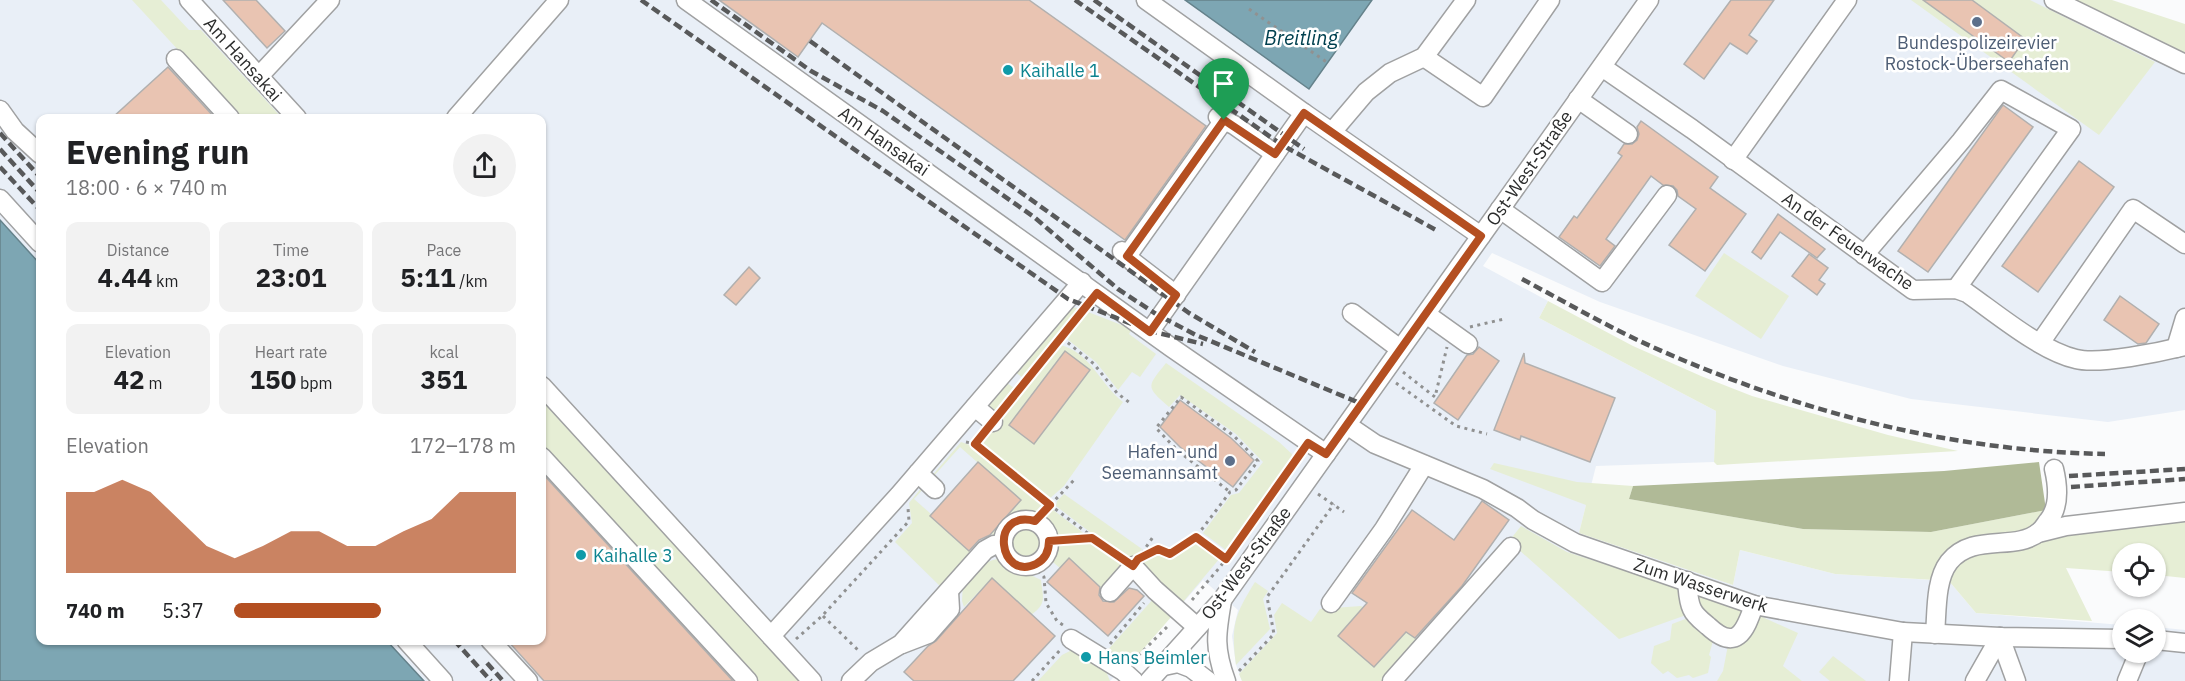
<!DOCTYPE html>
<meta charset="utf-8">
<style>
:root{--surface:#fff;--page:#f2f2f2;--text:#202124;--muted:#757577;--accent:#b44f21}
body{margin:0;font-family:"IBM Plex Sans",sans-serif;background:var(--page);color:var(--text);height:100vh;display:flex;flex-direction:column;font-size:22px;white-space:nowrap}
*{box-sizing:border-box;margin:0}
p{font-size:20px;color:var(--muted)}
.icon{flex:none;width:33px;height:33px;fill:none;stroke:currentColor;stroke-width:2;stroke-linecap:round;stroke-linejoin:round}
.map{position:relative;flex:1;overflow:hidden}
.sheet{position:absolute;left:36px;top:114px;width:510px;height:531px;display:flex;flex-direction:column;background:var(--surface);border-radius:12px;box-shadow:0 2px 4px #0004}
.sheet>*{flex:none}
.controls{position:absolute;left:2112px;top:543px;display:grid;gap:12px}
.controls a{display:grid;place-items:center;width:54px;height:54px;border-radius:50%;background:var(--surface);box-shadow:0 2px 4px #0004;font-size:30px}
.pin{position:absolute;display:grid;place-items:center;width:51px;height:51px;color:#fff;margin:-62px -26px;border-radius:50% 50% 50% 0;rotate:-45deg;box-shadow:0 0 6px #0007}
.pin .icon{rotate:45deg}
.round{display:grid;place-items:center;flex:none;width:63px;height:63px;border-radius:32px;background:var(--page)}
.summary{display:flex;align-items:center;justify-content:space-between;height:102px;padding:0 30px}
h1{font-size:33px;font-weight:700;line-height:45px}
.metrics{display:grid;grid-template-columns:repeat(3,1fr);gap:9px;height:102px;padding:6px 30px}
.metrics div{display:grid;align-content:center;border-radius:12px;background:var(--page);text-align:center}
.metrics b{font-size:26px;font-weight:700}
.metrics small{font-size:16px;font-weight:400}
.metrics p{font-size:16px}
.chart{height:168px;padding:12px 30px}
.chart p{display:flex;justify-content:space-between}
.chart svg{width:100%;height:108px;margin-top:6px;fill:var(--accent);opacity:.7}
ul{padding:0 30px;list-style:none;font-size:20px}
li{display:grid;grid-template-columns:96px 72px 1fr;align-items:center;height:45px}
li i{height:15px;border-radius:8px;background:var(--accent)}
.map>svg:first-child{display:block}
</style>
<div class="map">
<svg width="2185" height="681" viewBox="0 0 2185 681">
<rect width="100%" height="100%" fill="#fafbfc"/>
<polygon fill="#e9eff7" points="0,0 1185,0 1309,89 1372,0 2076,0 2185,55 2185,410 2108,422 1911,399 1783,366 1600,302 1492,253 1483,266 1548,301 1539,318 1716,411 1714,462 1596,466 1579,533 1733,585 1740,550 1835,574 1949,581 1976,613 2122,625 2122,652 2156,652 2156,627 2185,630 2185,681 1242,681 1236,665 1232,636 1238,610 1203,580 1152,638 1110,681 424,681 387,641 542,640 542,118 40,118 40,264 0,220"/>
<g fill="#e6eed5">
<polygon points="132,0 161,0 189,30 201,30 282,118 241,118"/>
<polygon points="1911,0 2030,0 2155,62 2099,135"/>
<polygon points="2076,0 2112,0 2185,24 2185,55"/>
<polygon points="1724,253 1789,296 1761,339 1695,296"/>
<polygon points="1548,301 1633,346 1701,376 1752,396 1888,435 1958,451 1717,465 1714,462 1716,411 1539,318"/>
<polygon points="1072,307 1081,309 1025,379 1016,373"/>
<polygon points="1088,312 1132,329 1129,334 1156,354 1140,377 1132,372 1118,390 1096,362 1067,339"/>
<path d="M1060,345C1090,352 1100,384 1123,402L1064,486L1048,500L1043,498L980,443Z"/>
<path d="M1166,363L1279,442L1292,454V458L1226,550L1203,533L1231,495L1239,493L1263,462L1236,434L1180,395L1169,407C1145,386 1147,387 1166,363Z"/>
<polygon points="1007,383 1017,390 1002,408 995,414 986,408"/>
<polygon points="542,401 799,681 754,681 542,448"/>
<polygon points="961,442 976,447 1043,504 1030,517 1018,515 996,536 991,534 1020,500 960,447 932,478 931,477"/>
<path d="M1494,463L1577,482L1633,486L1629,499L1803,529L1931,532L2046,510C2026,540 1995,539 1962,545L1935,580L1835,574L1740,550L1733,585L1579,533L1586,505L1490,469Z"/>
<polygon points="923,486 925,487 914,499 931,514 930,516 973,554 944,590 895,542 912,523 909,503"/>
<polygon points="1064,494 1142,549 1132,561 1129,562 1056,506 1057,501"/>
<polygon points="1052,509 1086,535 1086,536 1055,536 1041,519"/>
<polygon points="2185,521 2185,578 2156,575 2156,554 2122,554 2122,572 2066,568 2092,621 1976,613 1949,581 1952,567 1966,556 2052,536"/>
<circle cx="1027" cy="542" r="17"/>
<polygon points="1521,526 1567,552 1679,588 1689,614 1619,639 1509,541"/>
<polygon points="1061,540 1095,541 1127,565 1105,591 1069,558 1060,568 1048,558 1060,545 1058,542"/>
<polygon points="1196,540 1220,558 1183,602 1176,603 1139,565 1145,557 1155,557 1160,553 1172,556"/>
<path d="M997,559L1041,580C1043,598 1047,604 1031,615L992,578L964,607L962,601L963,583C974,572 981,562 997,559Z"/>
<path d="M1255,582L1268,591L1263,599L1270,629L1236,665C1231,625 1234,616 1255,582Z"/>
<polygon points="1695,595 1746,610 1741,627 1727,634 1698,612"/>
<polygon points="1154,598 1172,616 1138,655 1114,658 1105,653"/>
<polygon points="1282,603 1311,622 1320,609 1361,606 1392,628 1397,625 1421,642 1386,681 1242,681 1239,674 1277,633 1274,615"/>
<polygon points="1758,615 1798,633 1783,666 1802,681 1717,681 1723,671 1728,645"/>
<polygon points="1688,618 1713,641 1709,655 1711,657 1708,673 1693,678 1689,675 1677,678 1668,671 1663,674 1651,663 1654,646 1670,640 1672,624"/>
<polygon points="1076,648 1106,671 1110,681 1038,681 1062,655"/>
<polygon points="1833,656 1866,681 1830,681 1819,672"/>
</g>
<polygon fill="#b0ba97" points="2039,462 2046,510 1931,532 1803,529 1629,499 1633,486 1944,471"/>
<g fill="#7da6b3" stroke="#65828b" stroke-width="1.5">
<polygon points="1185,0 1372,0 1309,89"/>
<polygon points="0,220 40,264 40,640 387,641 424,681 0,681"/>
</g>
<g fill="#e9c4b2" stroke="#b1b0af" stroke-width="1.5">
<polygon points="223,0 256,0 285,31 267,48"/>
<polygon points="719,0 1029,0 1206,126 1125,240 822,23 798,57"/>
<polygon points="1731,0 1774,0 1749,35 1757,41 1747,54 1730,43 1704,79 1684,64"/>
<polygon points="1923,0 1972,0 2025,39 2009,62"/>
<polygon points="168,67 215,118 112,118"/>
<polygon points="2003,105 2033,127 1928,272 1898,251"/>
<polygon points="1641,121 1718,177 1710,188 1746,214 1705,271 1669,245 1696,209 1678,196 1677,190 1673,186 1663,185 1651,176 1606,239 1615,246 1600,266 1559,237 1574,216 1577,218 1622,156 1618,153 1624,144 1632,144 1637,140 1639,134 1637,127"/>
<polygon points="2079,161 2114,187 2038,292 2002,266"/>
<polygon points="1778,214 1825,249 1817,258 1780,232 1761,259 1752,252"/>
<polygon points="1809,254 1828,268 1819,280 1825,284 1817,295 1792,276"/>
<polygon points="749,267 760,278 736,305 724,295"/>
<polygon points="2120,296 2159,324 2146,343 2138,344 2104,320"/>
<polygon points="1479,347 1499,361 1458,420 1434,403 1467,355 1473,354"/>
<polygon points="1065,351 1090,370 1034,444 1009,425"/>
<polygon points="1524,353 1525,363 1615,398 1590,462 1521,436 1520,440 1494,430"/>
<polygon points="1180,400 1231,438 1254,460 1233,487 1180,447 1160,427"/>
<polygon points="978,462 1021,500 990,535 979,540 969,551 930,516"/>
<polygon points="542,473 733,681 544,681 507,640 542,640"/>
<polygon points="1482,501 1509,520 1462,586 1415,638 1406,632 1374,667 1338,636 1367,603 1352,593 1412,510 1454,540"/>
<polygon points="1069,558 1100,587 1099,595 1103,601 1114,602 1129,588 1137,590 1144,596 1108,636 1047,582"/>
<polygon points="992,578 1055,636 1013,681 914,681 904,672 928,646 936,641"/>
</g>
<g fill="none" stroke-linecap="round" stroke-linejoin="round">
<g stroke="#a0a1a2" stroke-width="21">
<g id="minor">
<polyline points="189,0 297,118"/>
<polyline points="686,0 1172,348 1326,454"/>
<polyline points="1146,0 1304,113 1150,331"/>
<polyline points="2054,0 2185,64"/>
<polyline points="1424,57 1483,97 1550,0"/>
<polyline points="176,59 230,118"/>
<path d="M1602,67L1692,129L1913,290L1956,289L1967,293C1997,314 2041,351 2076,359C2099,365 2161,352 2185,346"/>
<polyline points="259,76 330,0"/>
<polyline points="1578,99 1628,134"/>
<polyline points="0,110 15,131 40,154"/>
<polyline points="1304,113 1481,236"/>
<polyline points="1218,117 1234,125 1275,154"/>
<polyline points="456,118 559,0"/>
<polyline points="1332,132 1366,92 1390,73 1424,57 1466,0"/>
<polyline points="1733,160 1847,0"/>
<polyline points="0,199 40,243"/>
<polyline points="1500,209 1602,282 1667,195"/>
<polyline points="1122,251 1133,262 1176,295"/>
<polyline points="1864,255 1961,141 2001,90 2071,129 1956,289"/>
<polyline points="1127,256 1224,120"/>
<polyline points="1352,313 1400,349"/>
<polyline points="1426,314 1468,344"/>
<polyline points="2040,343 2133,209 2185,244"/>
<polyline points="2176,348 2185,318"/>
<polyline points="542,386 812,681"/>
<polyline points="975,407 993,422"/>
<polyline points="1347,425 1375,444 1483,489 1517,508 1533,520 1575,543 1754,605 1903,632 2000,637 2122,639"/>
<polyline points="542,457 748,681"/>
<polyline points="918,473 935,489"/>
<circle cx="1026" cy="543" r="23"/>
<polyline points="2038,533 2066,526 2185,512"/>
<path d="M1687,581C1688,590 1688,601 1692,609C1695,616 1702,621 1708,626C1736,652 1745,632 1754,605"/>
<polyline points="1110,592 1133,566 1155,590 1197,627"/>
<path d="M1222,601C1216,635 1214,648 1226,681"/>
<polyline points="1331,603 1384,529 1424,465"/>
<path d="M1935,634C1937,612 1935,580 1949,562C1973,532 2015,552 2039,532C2043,529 2045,525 2048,521C2060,507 2058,486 2054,469"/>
<polyline points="771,636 899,495 1082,282"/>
<polyline points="2000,637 2016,681"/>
<polyline points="1071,639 1123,671 1134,681"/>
<polyline points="406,640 443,681"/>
<polyline points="490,640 528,681"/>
<polyline points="2156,640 2185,643"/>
<polyline points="902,644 928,634 950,609 949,592"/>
<polyline points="1164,666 1178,663 1191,668 1208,681"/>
<polyline points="851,681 871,662 901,644 985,550 994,545 1003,545"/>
<polyline points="1149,681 1222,600 1649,0"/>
<polyline points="1392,681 1511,547"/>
<polyline points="1899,681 1903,632"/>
<polyline points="1975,681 2000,637"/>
<polyline points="2127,681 2139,652"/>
</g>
</g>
<g stroke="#909191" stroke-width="3" stroke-dasharray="3 4.5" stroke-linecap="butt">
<polyline points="1249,9 1328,63"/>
<polyline points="1470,327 1504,319"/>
<polyline points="1062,338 1094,364 1117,393 1130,403"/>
<polyline points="1403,372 1435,397 1447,347"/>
<polyline points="1396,383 1456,426 1487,434"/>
<polyline points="1002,411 1087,306"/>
<polyline points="966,442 975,444 1050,505 1121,558"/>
<polyline points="1318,494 1344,512"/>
<polyline points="1035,521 1075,479"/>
<polyline points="1196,537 1226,559"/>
<polyline points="1049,541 1090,538"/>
<polyline points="1142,553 1153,537"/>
<polyline points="1145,555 1158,549 1170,554 1196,537 1230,492 1236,490 1258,461 1234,436 1181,397 1156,428 1177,450 1230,492"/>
<polyline points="1033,565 1044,577 1046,603 1057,621 1063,625"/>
<polyline points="1192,600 1220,567 1301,454"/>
<polyline points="823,616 859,651"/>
<polyline points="796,639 822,616 909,521 908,508"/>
<polyline points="1110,644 1144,603"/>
<polyline points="1133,661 1169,625"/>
<polyline points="1239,671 1274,634 1267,597 1334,504"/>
<polyline points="1032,681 1061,649"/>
</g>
<use href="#minor" stroke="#fff" stroke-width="18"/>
<g stroke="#58595a" stroke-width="4.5" stroke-dasharray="9 4.5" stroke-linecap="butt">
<polyline points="641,0 1068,299 1150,331 1203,344"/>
<polyline points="711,0 811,71 883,111 1034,217 1118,289 1156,314 1196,335 1362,404"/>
<polyline points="1075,0 1282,145 1436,230"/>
<polyline points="1094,0 1304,149"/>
<polyline points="810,41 1189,313 1255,352"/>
<polyline points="0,133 40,177"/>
<polyline points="0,149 40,193"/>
<polyline points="0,167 40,210"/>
<path d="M1522,279C1569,304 1615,331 1664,352C1804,413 1952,451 2105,454"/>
<polyline points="2069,476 2185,469"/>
<polyline points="2071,487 2185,479"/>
<polyline points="454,640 491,681"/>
<polyline points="487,663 503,681"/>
</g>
</g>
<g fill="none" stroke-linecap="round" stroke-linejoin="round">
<g stroke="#fff" stroke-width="12">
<path id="route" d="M1304,113L1481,236L1326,454L1308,443L1226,559L1196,537L1170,554L1158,549L1138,559L1133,566L1092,538L1049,541C1049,550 1046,559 1036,564C999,582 988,509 1035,521L1050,505L975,444L1097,293L1150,332L1176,295L1127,256L1224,120L1275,154Z"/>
</g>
<use href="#route" stroke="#b44f21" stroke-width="8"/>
</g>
<g fill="#5c6f8a" stroke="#fff" stroke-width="2">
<circle cx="1977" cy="22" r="6"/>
<circle cx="1230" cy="461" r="6"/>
</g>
<g fill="#0f9aa8" stroke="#fff" stroke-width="2">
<circle cx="1008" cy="70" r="6"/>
<circle cx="581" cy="555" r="6"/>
<circle cx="1086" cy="657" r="6"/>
</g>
<g text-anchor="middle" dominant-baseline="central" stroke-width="5" stroke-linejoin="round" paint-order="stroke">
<g font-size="18" fill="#4e5e75" stroke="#fff">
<text x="1977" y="42">Bundespolizeirevier<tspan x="1977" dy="21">Rostock-Überseehafen</tspan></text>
<text x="1218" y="451" text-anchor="end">Hafen- und<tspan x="1218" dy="21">Seemannsamt</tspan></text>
</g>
<g font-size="18" fill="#2c2d2d" stroke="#fff">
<text transform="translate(243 59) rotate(48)">Am Hansakai</text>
<text transform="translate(884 141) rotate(35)">Am Hansakai</text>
<text transform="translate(1529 168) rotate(-55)">Ost-West-Straße</text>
<text transform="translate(1848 241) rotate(35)">An der Feuerwache</text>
<text transform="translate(1246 563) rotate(-53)">Ost-West-Straße</text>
<text transform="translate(1701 585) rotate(18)">Zum Wasserwerk</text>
</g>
<g font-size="18" fill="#0d838f" stroke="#fff" text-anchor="start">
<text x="1020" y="70">Kaihalle 1</text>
<text x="593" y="555">Kaihalle 3</text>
<text x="1098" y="657">Hans Beimler</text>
</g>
<g font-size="20" font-style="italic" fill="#00404f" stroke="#fff">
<text x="1301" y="37">Breitling</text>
</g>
</g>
</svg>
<div class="controls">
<a><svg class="icon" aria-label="locate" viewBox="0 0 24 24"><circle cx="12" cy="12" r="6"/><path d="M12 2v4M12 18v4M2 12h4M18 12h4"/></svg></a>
<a><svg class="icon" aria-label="layers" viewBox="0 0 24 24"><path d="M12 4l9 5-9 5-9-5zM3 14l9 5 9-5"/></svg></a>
</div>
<div class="pin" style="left:1224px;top:120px;background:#1e9e55"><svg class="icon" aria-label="arrive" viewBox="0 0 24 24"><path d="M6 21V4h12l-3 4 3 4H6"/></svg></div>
<section class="sheet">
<div class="summary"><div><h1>Evening run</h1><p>18:00 · 6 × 740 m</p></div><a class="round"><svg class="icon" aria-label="share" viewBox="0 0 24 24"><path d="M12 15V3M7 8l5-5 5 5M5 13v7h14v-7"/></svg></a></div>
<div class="metrics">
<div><p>Distance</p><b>4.44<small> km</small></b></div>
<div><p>Time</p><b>23:01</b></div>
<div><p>Pace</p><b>5:11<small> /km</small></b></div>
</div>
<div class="metrics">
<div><p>Elevation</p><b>42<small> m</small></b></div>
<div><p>Heart rate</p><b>150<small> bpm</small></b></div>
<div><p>kcal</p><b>351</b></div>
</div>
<div class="chart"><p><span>Elevation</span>172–178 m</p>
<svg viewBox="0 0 160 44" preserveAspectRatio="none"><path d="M0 44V11L10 11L20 6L30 11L40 22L50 33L60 38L70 33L80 27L90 27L100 33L110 33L120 27L130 22L140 11L150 11L160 11V44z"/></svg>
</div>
<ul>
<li><b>740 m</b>5:37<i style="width:52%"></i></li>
</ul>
</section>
</div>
